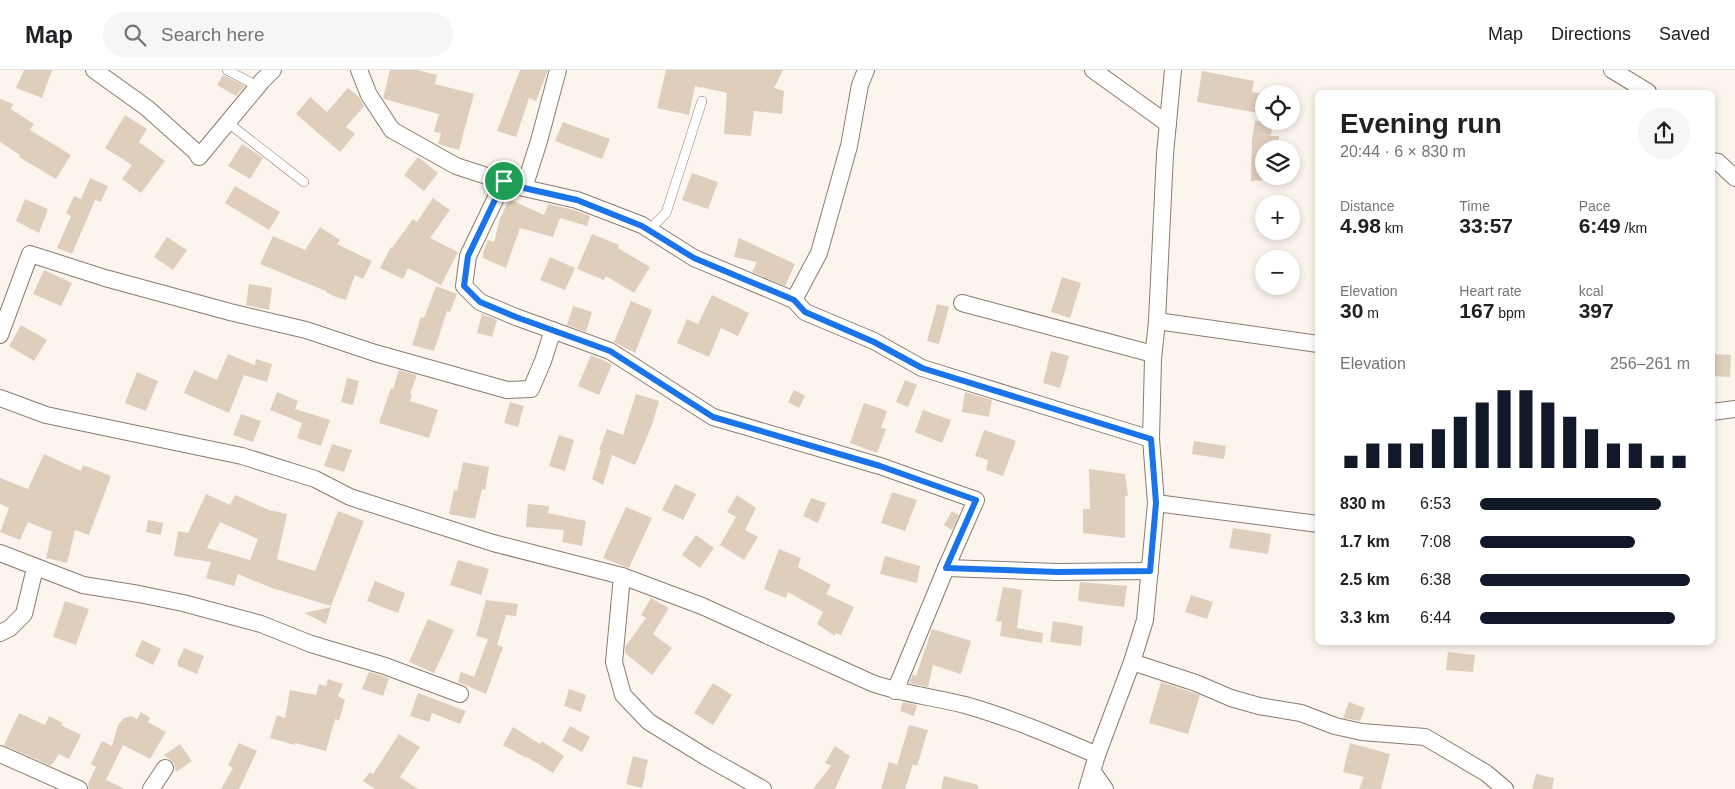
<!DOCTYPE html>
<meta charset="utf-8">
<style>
:root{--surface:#fff;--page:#f6f6f6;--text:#202124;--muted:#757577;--line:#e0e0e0;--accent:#111827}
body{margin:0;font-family:Arial,sans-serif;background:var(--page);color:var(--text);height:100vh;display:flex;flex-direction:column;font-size:19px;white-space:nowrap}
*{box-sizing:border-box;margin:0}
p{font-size:16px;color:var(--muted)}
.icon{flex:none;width:28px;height:28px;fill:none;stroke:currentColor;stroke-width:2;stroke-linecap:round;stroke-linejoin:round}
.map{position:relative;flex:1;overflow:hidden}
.panel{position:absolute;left:1315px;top:20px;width:400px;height:555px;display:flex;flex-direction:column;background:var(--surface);border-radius:8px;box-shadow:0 2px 8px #0003}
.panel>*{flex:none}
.tools{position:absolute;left:1255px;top:15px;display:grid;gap:10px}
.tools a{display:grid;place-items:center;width:45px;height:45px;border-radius:50%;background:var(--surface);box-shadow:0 2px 8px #0003;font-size:25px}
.pin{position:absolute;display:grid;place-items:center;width:42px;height:42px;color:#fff;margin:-21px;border:2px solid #fff;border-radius:50%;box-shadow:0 1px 5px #0007}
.round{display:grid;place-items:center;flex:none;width:52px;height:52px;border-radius:26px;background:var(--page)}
.overview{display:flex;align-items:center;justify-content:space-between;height:85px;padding:0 25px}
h1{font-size:28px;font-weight:800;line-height:38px}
.figures{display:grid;grid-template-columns:repeat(3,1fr);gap:8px;height:85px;padding:5px 25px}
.figures div{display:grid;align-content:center}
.figures b{font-size:21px;font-weight:800}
.figures small{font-size:14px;font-weight:400}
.figures p{font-size:14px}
.chart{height:140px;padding:10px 25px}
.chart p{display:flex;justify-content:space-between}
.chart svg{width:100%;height:90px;margin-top:5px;stroke:var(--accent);stroke-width:6}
ul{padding:0 25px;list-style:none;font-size:16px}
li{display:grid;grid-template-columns:80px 60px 1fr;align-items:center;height:38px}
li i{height:12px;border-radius:6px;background:var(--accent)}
header{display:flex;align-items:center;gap:30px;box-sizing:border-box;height:70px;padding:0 25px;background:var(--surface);border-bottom:1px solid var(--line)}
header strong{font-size:24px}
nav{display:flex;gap:28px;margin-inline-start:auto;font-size:18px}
.search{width:350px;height:45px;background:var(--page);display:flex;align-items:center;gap:12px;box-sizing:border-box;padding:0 18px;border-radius:28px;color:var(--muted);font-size:19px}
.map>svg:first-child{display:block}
</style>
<header>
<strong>Map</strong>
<div class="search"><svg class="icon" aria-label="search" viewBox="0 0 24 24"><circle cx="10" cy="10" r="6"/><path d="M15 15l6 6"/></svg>Search here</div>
<nav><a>Map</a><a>Directions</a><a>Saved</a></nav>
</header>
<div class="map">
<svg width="1735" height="719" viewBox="0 0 1735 719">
<rect width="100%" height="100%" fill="#fcf5ee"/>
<g fill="#e0cebd" fill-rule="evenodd">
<polygon points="24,0 52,0 42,28 16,18"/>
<polygon points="390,0 417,0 437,5 435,14 474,24 459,80 438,74 441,63 434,62 439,44 384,29 383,28"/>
<polygon points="520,0 548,0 536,31 529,28 516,67 497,61"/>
<polygon points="666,0 783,0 774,18 784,21 782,44 754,41 751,66 724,64 727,23 701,17 701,18 695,16 689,45 657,38"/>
<polygon points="1202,1 1254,11 1252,22 1264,24 1264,44 1197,32"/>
<polygon points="223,5 245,16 236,26 217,15"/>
<polygon points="348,18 359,27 364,36 346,57 355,64 340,82 296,44 310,27 327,42"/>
<polygon points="0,29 13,34 11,39 34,54 30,60 71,85 56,109 19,87 20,85 0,72"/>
<polygon points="125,45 147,59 139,72 165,91 141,123 122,109 132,95 105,78"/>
<polygon points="1255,51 1273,51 1271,66 1279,66 1279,79 1264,79 1264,110 1251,111 1252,69"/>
<polygon points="563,52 610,69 602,89 555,71"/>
<polygon points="242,74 263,88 250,109 228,96"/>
<polygon points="418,87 438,103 424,121 404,105"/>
<polygon points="692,103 718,112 708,139 682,130"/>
<polygon points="90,108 108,116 101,132 95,130 72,184 57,178 71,146 66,143 74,126 81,129"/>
<polygon points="235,116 280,142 269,160 225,133"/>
<polygon points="433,128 450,140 430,168 458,182 441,215 408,198 403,209 380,198 391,177 392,178 413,149 417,152"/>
<polygon points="25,129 48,139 39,163 16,151"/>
<polygon points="509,129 544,145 548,134 574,140 590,146 587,156 560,148 553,167 520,158 506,198 483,188 483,183 488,170 494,172 500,149"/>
<polygon points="320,157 340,170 337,174 372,191 363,209 355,205 346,230 336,227 326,222 326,221 260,194 273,166 305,180"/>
<polygon points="592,164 619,175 618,178 650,197 634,223 606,206 604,210 577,199"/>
<polygon points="167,167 187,180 173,200 154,187"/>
<polygon points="739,168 795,194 785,216 752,202 757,192 734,187"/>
<polygon points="550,187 575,198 565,220 540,210"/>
<polygon points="44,200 72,213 61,236 33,224"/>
<polygon points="1062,207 1081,213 1070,248 1051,242"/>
<polygon points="249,214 272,218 269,240 246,235"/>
<polygon points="436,216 457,224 450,242 447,241 434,281 412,275 421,247 424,248"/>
<polygon points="712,225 749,243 738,266 721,258 709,287 677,273 687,249 698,254"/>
<polygon points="631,231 652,240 635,283 614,272"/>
<polygon points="937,234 949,237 939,274 927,271"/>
<polygon points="573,236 592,242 586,262 567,255"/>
<polygon points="482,244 497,250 492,267 477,263"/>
<polygon points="21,255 47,270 34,291 9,276"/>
<polygon points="1051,281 1069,286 1060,318 1043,313"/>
<polygon points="228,284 255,295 256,289 272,294 267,312 244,305 229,343 184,323 194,300 217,310"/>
<polygon points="1712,284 1731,285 1730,307 1712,306"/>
<polygon points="591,285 612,294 599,325 578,316"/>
<polygon points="399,300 417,305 410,324 412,325 410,331 438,340 429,368 379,353 391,318 393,319"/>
<polygon points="137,302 158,311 146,341 125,333"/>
<polygon points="347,308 359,311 353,335 341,332"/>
<polygon points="905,310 917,315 908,337 896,332"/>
<polygon points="794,320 805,326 799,338 788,332"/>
<polygon points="277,322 298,331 295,339 330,350 321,376 297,368 302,353 270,340"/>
<polygon points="965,322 992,330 989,347 962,342"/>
<polygon points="636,324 659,331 652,355 635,395 612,385 603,415 592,409 601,380 599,380 607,359 623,365"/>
<polygon points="510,332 524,336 518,357 504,353"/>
<polygon points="864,333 887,341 881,358 886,359 877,383 850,373"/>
<polygon points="923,340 951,350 942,373 915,362"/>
<polygon points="241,344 261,351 253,372 233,365"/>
<polygon points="984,360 1016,371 1003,406 986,400 988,390 975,386"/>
<polygon points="559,365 574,370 565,401 549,396"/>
<polygon points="1194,371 1226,376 1224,389 1192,384"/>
<polygon points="332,374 352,380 344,402 324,396"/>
<polygon points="44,384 81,401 83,395 111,406 89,465 75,460 67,493 46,488 52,462 28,452 20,470 0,462 9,438 0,434 0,408 28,419"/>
<polygon points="463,392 489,397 485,420 482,419 475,449 449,444 454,420 457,421"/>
<polygon points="1089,399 1125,404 1128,426 1125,426 1125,468 1083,463 1083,439 1090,439"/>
<polygon points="675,414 696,424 683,450 662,440"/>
<polygon points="892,422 917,430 905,461 881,453"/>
<path d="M206,424L230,435L235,425L269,440L287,444L277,489L315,501L338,441L364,451L331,536L272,518L238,504L234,516L206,508L211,492L174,486L178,461L188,463ZM220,452L258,469L250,490L207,478Z"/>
<polygon points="737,425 756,438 745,460 758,467 744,490 720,475 736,447 727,442"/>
<polygon points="811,428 826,433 818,453 803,446"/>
<polygon points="528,434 549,436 548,443 586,451 582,476 562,472 564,460 526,457"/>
<polygon points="626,437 652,448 629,498 603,488"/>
<polygon points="952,441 959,445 952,460 944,455"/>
<polygon points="148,450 163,453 161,465 146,462"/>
<polygon points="1233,458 1271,464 1268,484 1229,478"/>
<polygon points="696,465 714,478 700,498 682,485"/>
<polygon points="779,479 801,488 798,497 831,515 826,524 854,537 841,565 835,563 835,566 817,554 823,542 788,522 786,528 764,519"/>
<polygon points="885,486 920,496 917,513 880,504"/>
<polygon points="458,490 489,499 481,525 450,515"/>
<polygon points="375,511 405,523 398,543 367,531"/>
<polygon points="1080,512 1127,516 1124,537 1078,531"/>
<polygon points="1003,517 1022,520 1017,558 1043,563 1042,573 1000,566 1002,552 996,551"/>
<polygon points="1191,525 1213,532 1207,549 1185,542"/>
<polygon points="651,528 669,538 653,564 672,578 652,605 625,583 625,577 646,548 641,545"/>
<polygon points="486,530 518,534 516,546 506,545 497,575 503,577 486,624 458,612 461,602 474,607 488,569 476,566"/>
<polygon points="65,531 89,539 76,575 53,567"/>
<polygon points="331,537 326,554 304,543"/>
<polygon points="428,549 454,560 434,603 409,592"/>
<polygon points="1053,551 1083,556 1081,576 1050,572"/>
<polygon points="932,559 971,571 961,604 933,595 928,617 909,613 913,604 916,606"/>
<polygon points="142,570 161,579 153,595 135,586"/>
<polygon points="184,578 204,586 197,604 178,596 178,591"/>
<polygon points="1448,582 1475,585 1473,602 1446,600"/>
<polygon points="369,602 389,608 383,626 362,619"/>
<polygon points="328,609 343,614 338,626 345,630 339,651 335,649 326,681 295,673 295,675 270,668 277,645 285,648 290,620 316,625 319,614 326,616"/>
<polygon points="1161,612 1200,625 1188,664 1149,653"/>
<polygon points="713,613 732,625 713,655 694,643"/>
<polygon points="569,619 586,625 581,642 564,636"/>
<polygon points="418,623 466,641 460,654 432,643 429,652 410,646"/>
<polygon points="903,632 917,635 914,646 900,641"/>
<polygon points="1349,632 1365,638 1360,651 1343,648"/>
<polygon points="141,642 150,648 148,652 166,662 150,689 123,675 106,710 125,719 89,719 88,714 96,697 91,694 102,671 112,676 118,655 124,648 131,646 137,649"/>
<polygon points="19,643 45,655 49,646 63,653 61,655 81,665 69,689 59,684 51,696 4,675"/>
<polygon points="909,655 928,660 917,696 913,694 905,719 881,719 889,692 897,695"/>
<polygon points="570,656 590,667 582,682 562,671"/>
<polygon points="513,657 540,674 542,671 564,686 553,703 527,687 526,688 503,675"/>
<polygon points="399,664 420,677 400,707 418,719 375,719 363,711 370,702 373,704"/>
<polygon points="239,673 257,681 239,719 221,719 233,698 228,695"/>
<polygon points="1350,673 1390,684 1381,719 1359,719 1364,707 1343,702"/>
<polygon points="180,674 192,691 176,702 174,693 164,685"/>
<polygon points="835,676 850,686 835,719 813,719 831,696 825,693"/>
<polygon points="633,686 648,690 642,718 626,714"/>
<polygon points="1536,704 1554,708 1552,719 1532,719"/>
<polygon points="944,706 978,715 978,719 941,719"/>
</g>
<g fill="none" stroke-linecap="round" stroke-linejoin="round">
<g stroke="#8b7b6c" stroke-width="10">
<g id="service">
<polyline points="227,0 257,16"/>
<polyline points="227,52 304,112"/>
<polyline points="649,160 666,143 702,31"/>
</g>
</g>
<g stroke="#8b7b6c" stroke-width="18">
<g id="minor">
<polyline points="94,0 147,38 195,81 199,87 262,11 273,0"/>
<polyline points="359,0 369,25 392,60 456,96 524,118 577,130 642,155 694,188 794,230 805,242 874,271 922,298 1151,369"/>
<polyline points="1093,0 1168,54"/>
<polyline points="1612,0 1648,22"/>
<polyline points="1712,91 1718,92 1735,108"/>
<polyline points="504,111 468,186 464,216 480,232 516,247 610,281 713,347 880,396 976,430 946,498 1057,502 1150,501"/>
<polyline points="524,118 539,71 558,0"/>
<polyline points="794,230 819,183 849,76 860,15 866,0"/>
<polyline points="962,233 1153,284"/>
<polyline points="1157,251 1318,274"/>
<polyline points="0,265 30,184 105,208 230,242 306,260 375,283 507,320 531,319 543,291 553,260"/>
<path d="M0,328L46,345L242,386L315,409L350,427L493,473L622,506L702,536L872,613C902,624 934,627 965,635C1011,648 1053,666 1097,685"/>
<polyline points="1712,342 1735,339"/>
<polyline points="1156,433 1318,454"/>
<polyline points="0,483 83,515 139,524 183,533 261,554 311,574 385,596 460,624"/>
<polyline points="622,506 614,592 623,625 649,652 706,687 763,719"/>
<polyline points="0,563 10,558 24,544 35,498"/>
<polyline points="1132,592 1196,613 1231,628 1259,636 1301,643 1335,656 1362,662 1425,667 1486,703 1505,719"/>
<polyline points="895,621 946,498"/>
<polyline points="0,684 79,719"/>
<polyline points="1093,702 1105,719"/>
<polyline points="151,719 165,698"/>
<polyline points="1087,719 1097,685 1132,592 1145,550 1156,433 1151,369 1153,289 1157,251 1165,84 1173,0"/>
</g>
</g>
<use href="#service" stroke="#fff" stroke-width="9"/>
<use href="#minor" stroke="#fff" stroke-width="16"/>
</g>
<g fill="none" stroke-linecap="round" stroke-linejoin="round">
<g stroke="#fff" stroke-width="10">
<polygon id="route" points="504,111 524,118 577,130 642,156 694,188 794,230 805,242 874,272 922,298 1151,369 1156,433 1150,501 1057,502 946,498 976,430 880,396 713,347 610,281 516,247 480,232 464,216 468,186"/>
</g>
<use href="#route" stroke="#1a73e8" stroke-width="6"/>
</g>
</svg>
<div class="tools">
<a><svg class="icon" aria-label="locate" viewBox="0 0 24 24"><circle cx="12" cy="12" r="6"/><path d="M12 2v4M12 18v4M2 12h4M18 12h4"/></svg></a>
<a><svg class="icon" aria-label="layers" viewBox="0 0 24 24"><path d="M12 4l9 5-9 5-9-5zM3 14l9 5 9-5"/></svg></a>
<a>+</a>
<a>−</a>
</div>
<div class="pin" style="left:504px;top:111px;background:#1e9e55"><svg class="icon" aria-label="arrive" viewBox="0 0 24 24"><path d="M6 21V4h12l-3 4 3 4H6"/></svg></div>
<section class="panel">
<div class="overview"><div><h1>Evening run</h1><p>20:44 · 6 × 830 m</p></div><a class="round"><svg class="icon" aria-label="share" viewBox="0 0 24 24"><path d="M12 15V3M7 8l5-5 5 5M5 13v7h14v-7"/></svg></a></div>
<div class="figures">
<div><p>Distance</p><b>4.98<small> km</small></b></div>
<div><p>Time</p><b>33:57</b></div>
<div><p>Pace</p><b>6:49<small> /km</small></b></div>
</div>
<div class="figures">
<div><p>Elevation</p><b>30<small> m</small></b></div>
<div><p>Heart rate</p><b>167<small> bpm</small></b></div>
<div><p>kcal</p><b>397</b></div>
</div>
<div class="chart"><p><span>Elevation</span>256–261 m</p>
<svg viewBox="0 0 160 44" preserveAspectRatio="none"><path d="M5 44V38M15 44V32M25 44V32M35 44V32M45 44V25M55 44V19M65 44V12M75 44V6M85 44V6M95 44V12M105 44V19M115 44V25M125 44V32M135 44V32M145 44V38M155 44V38"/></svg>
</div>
<ul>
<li><b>830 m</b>6:53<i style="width:86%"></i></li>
<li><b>1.7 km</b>7:08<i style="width:74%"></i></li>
<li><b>2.5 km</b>6:38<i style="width:100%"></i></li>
<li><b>3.3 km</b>6:44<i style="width:93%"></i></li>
</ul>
</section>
</div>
